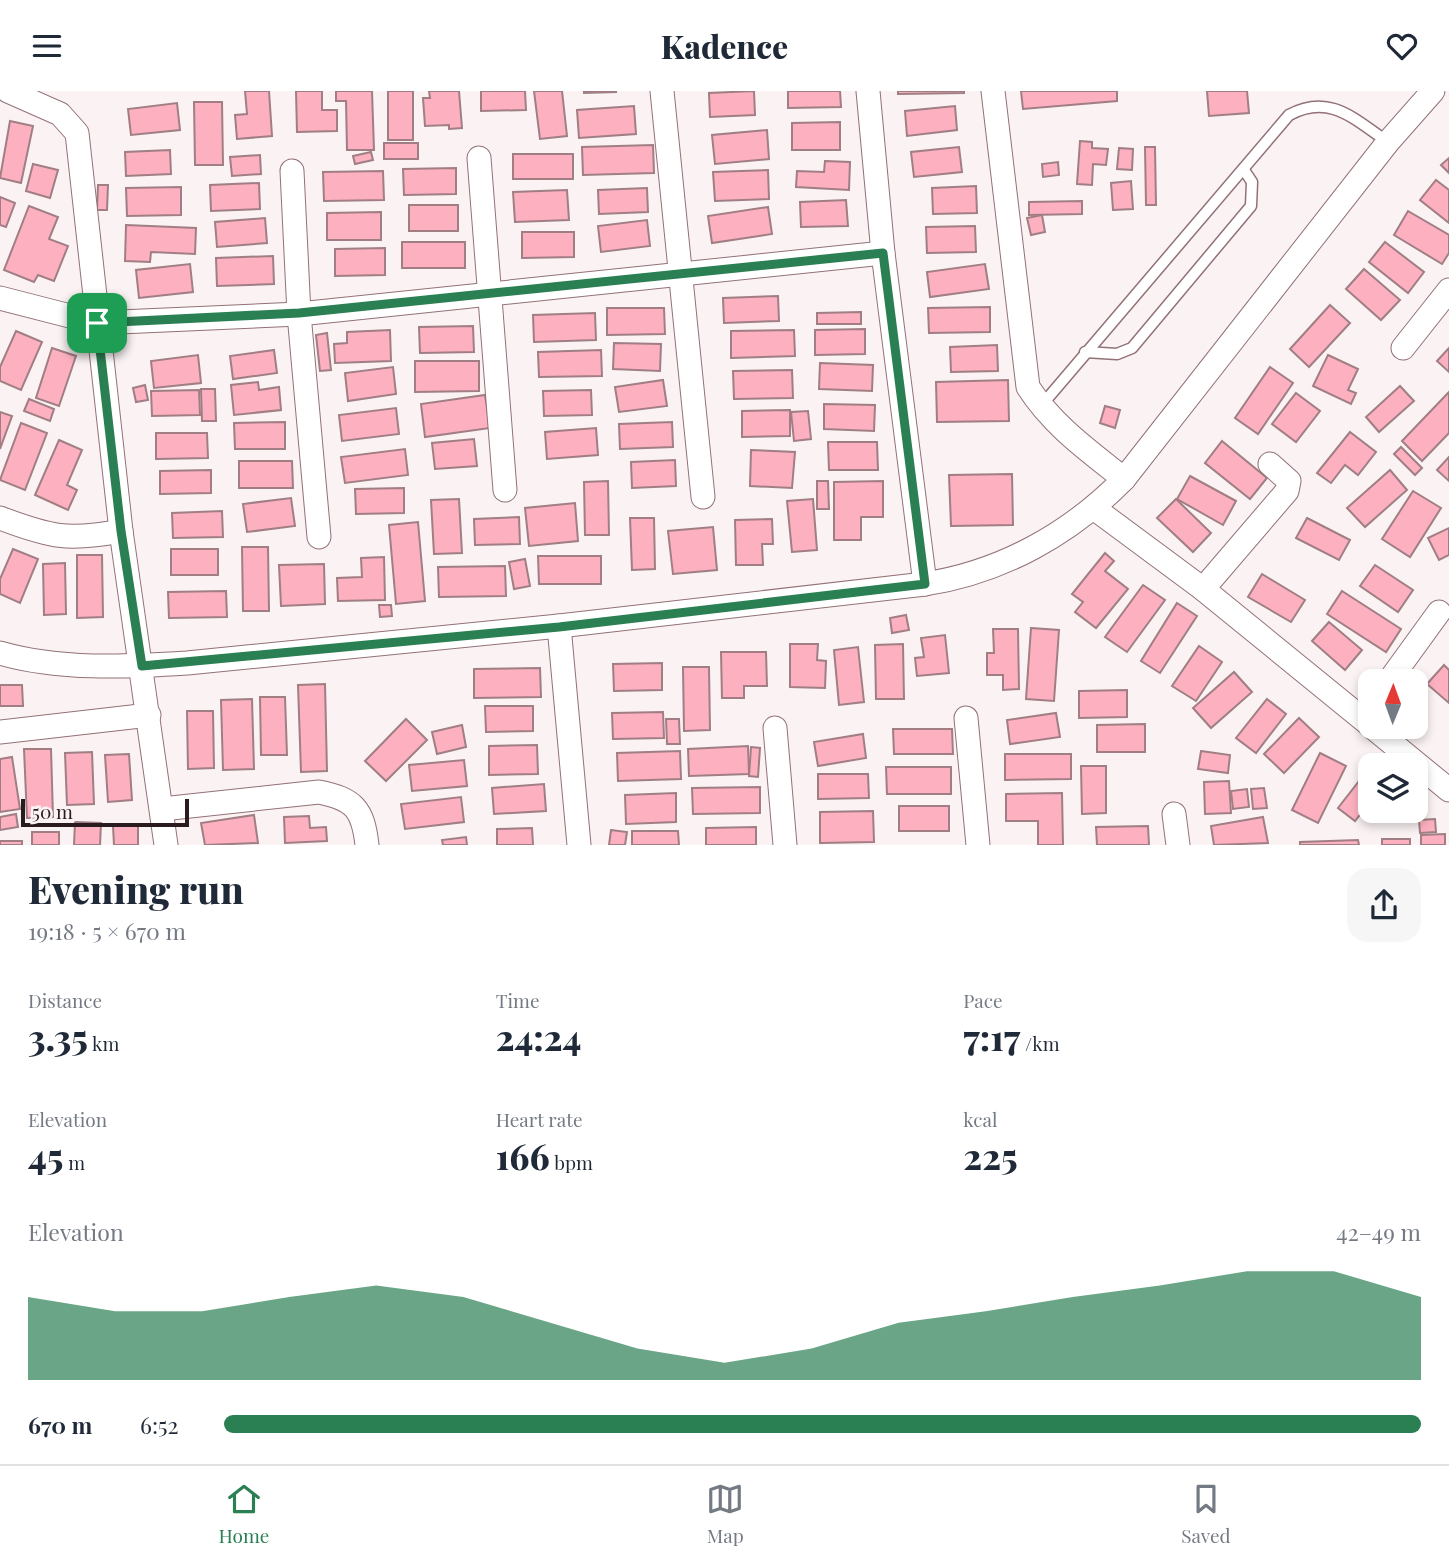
<!DOCTYPE html>
<meta charset="utf-8">
<style>
:root{--surface:#fff;--page:#f6f6f7;--text:#1f2937;--muted:#747a83;--line:#e0e1e3;--accent:#2b8053}
body{margin:0;font-family:"Playfair Display",serif;background:var(--page);color:var(--text);height:100vh;display:flex;flex-direction:column;font-size:26px;white-space:nowrap}
*{box-sizing:border-box;margin:0}
p{font-size:23px;color:var(--muted)}
.icon{flex:none;width:38px;height:38px;fill:none;stroke:currentColor;stroke-width:2;stroke-linecap:round;stroke-linejoin:round}
.map{position:relative;height:754px;overflow:hidden}
.details{display:flex;flex-direction:column;background:var(--surface);flex:1}
.details>*{flex:none}
.needle{width:46px;rotate:1deg}
.controls{position:absolute;left:1358px;top:578px;display:grid;gap:14px}
.controls a{display:grid;place-items:center;width:70px;height:70px;border-radius:14px;background:var(--surface);box-shadow:0 4px 10px #0003;font-size:35px}
.scale{position:absolute;left:21px;bottom:18px;width:168px;box-sizing:border-box;padding-left:7px;border:4px solid #291b1e;border-top:0;font-size:19px;line-height:24px;white-space:nowrap;color:#291b1e;-webkit-text-stroke:5px #faf2f3;paint-order:stroke}
.pin{position:absolute;display:grid;place-items:center;width:60px;height:60px;color:#fff;margin:-30px;border-radius:14px;box-shadow:0 4px 10px #0006}
.round{display:grid;place-items:center;flex:none;width:74px;height:74px;border-radius:21px;background:var(--page)}
.overview{display:flex;align-items:center;justify-content:space-between;height:119px;padding:0 28px}
h1{font-size:38px;font-weight:800;line-height:52px}
.figures{display:grid;grid-template-columns:repeat(3,1fr);gap:10px;height:119px;padding:7px 28px}
.figures div{display:grid;align-content:center}
.figures b{font-size:35px;font-weight:800}
.figures small{font-size:19px;font-weight:400}
.figures p{font-size:19px}
.chart{height:196px;padding:14px 28px}
.chart p{display:flex;justify-content:space-between}
.chart svg{width:100%;height:126px;margin-top:7px;fill:var(--accent);opacity:.7}
ul{padding:0 28px;list-style:none;font-size:23px}
li{display:grid;grid-template-columns:112px 84px 1fr;align-items:center;height:52px}
li i{height:18px;border-radius:9px;background:var(--accent)}
header{display:flex;justify-content:space-between;align-items:center;height:91px;padding:0 28px;background:var(--surface);font-size:32px;font-weight:800}
.tabs{display:flex;justify-content:space-around;align-items:center;height:98px;border-top:2px solid var(--line);background:var(--surface);font-size:19px;color:var(--muted)}
.tabs a{display:grid;justify-items:center;gap:4px}
.tabs .active{color:var(--accent)}
.map>svg:first-child{display:block}
</style>
<header><svg class="icon" aria-label="menu" viewBox="0 0 24 24"><path d="M4 6h16M4 12h16M4 18h16"/></svg>Kadence<svg class="icon" aria-label="heart" viewBox="0 0 24 24"><path d="M12 20l-8-8c-3-5 5-10 8-4 3-6 11-1 8 4z"/></svg></header>
<div class="map">
<svg width="1449" height="754" viewBox="0 0 1449 754">
<rect width="100%" height="100%" fill="#faf2f3"/>
<g fill="#fdb1c0" stroke="#a07e84" stroke-width="2">
<polygon points="245,0 269,0 272,45 237,48 235,24 247,23"/>
<polygon points="296,0 322,0 322,19 337,19 337,40 297,41"/>
<polygon points="336,0 372,0 374,59 347,59 346,10 336,10"/>
<rect x="388" y="0" width="25" height="49"/>
<polygon points="429,0 459,0 462,37 449,38 449,34 425,35 423,7 430,7"/>
<polygon points="481,0 525,0 526,19 481,20"/>
<polygon points="534,0 562,0 567,45 540,48"/>
<polygon points="584,0 616,0 616,1 584,2"/>
<polygon points="754,0 755,24 710,26 709,2"/>
<polygon points="788,0 840,0 841,16 788,17"/>
<polygon points="898,0 964,0 964,2 898,3"/>
<polygon points="1021,0 1117,0 1117,10 1023,18"/>
<polygon points="1207,0 1247,0 1249,22 1209,25"/>
<polygon points="194,11 222,11 223,74 195,74"/>
<polygon points="177,12 180,39 131,44 128,18"/>
<polygon points="634,15 636,43 579,47 577,19"/>
<polygon points="955,15 957,39 907,45 905,20"/>
<polygon points="10,30 33,35 21,92 0,87"/>
<polygon points="840,31 840,59 792,59 792,32"/>
<polygon points="767,39 769,68 715,73 712,44"/>
<polygon points="1080,50 1092,51 1092,57 1108,58 1106,74 1093,73 1092,94 1077,93"/>
<rect x="384" y="52" width="34" height="16"/>
<polygon points="653,54 654,82 583,84 582,56"/>
<polygon points="959,56 962,81 914,86 911,61"/>
<polygon points="1145,56 1155,56 1156,114 1146,114"/>
<polygon points="1119,57 1133,58 1132,79 1117,78"/>
<polygon points="170,59 171,83 126,85 125,61"/>
<polygon points="371,61 373,69 355,73 353,65"/>
<rect x="513" y="63" width="60" height="25"/>
<polygon points="260,64 261,83 232,85 230,66"/>
<polygon points="1449,67 1449,82 1441,74"/>
<polygon points="825,70 850,71 849,99 796,96 797,80 824,81"/>
<polygon points="1058,71 1059,84 1043,86 1042,73"/>
<polygon points="33,73 58,79 50,107 26,100"/>
<polygon points="456,77 456,103 404,104 403,78"/>
<polygon points="768,79 769,108 715,110 713,81"/>
<polygon points="383,80 384,109 324,110 323,81"/>
<polygon points="1436,89 1449,99 1449,132 1420,109"/>
<polygon points="1131,90 1133,118 1113,119 1111,92"/>
<polygon points="259,92 260,118 211,120 210,94"/>
<polygon points="98,94 108,94 107,119 97,119"/>
<polygon points="976,95 977,122 933,123 932,97"/>
<polygon points="181,96 181,124 127,125 126,97"/>
<polygon points="647,97 648,121 599,123 598,99"/>
<polygon points="567,99 569,129 515,131 513,101"/>
<polygon points="0,106 15,112 6,136 0,134"/>
<polygon points="846,109 848,135 801,136 800,111"/>
<polygon points="1082,110 1082,123 1029,124 1029,111"/>
<rect x="409" y="114" width="49" height="26"/>
<polygon points="29,115 58,126 49,148 68,155 54,190 38,184 34,191 4,179"/>
<polygon points="768,116 772,143 712,152 708,125"/>
<polygon points="1408,120 1449,144 1449,162 1442,173 1394,144"/>
<polygon points="381,121 381,149 327,149 327,122"/>
<polygon points="1042,124 1045,141 1031,144 1027,127"/>
<polygon points="265,127 267,152 217,156 215,131"/>
<polygon points="647,129 650,155 601,161 598,135"/>
<polygon points="126,134 196,137 195,163 151,161 150,171 125,170"/>
<polygon points="975,135 976,161 927,162 926,136"/>
<polygon points="522,141 574,141 574,166 522,167"/>
<rect x="402" y="151" width="63" height="26"/>
<polygon points="1385,151 1424,181 1408,202 1369,171"/>
<polygon points="385,157 385,184 335,185 335,158"/>
<polygon points="273,165 274,193 217,195 216,167"/>
<polygon points="190,173 193,201 139,207 136,179"/>
<polygon points="985,173 989,198 930,206 927,181"/>
<polygon points="1364,178 1400,209 1381,229 1346,198"/>
<polygon points="778,205 779,230 724,232 723,207"/>
<polygon points="1330,214 1350,232 1309,276 1290,258"/>
<polygon points="990,216 990,241 929,242 928,217"/>
<polygon points="607,217 664,217 665,243 607,244"/>
<polygon points="861,221 861,233 817,233 817,222"/>
<polygon points="595,222 596,249 534,251 533,224"/>
<polygon points="473,235 474,261 420,262 419,236"/>
<polygon points="865,238 865,263 815,264 815,239"/>
<polygon points="390,239 391,270 335,272 334,253 347,252 347,241"/>
<polygon points="794,239 795,265 731,267 731,240"/>
<polygon points="16,240 42,251 21,299 0,290 0,276"/>
<polygon points="327,242 331,279 320,280 316,244"/>
<polygon points="614,252 661,253 660,280 613,278"/>
<polygon points="997,254 998,280 951,281 950,256"/>
<polygon points="52,257 76,265 59,315 36,307"/>
<polygon points="1449,257 1449,281 1437,270"/>
<polygon points="274,259 277,282 233,288 230,265"/>
<polygon points="601,259 602,285 539,286 538,261"/>
<polygon points="198,264 201,292 154,297 151,270"/>
<polygon points="1328,264 1358,278 1348,299 1356,302 1351,313 1313,295"/>
<polygon points="415,270 479,270 479,300 415,301"/>
<polygon points="820,272 873,274 872,300 819,298"/>
<polygon points="393,276 396,303 348,310 345,282"/>
<polygon points="1270,276 1293,292 1258,343 1235,327"/>
<polygon points="792,279 793,307 734,308 733,280"/>
<polygon points="663,289 667,315 619,321 615,296"/>
<polygon points="1008,289 1009,330 937,331 936,291"/>
<polygon points="258,291 259,299 279,296 281,319 234,324 231,294"/>
<polygon points="145,294 148,309 136,311 133,297"/>
<polygon points="1400,295 1414,310 1379,341 1366,326"/>
<polygon points="201,298 215,298 216,330 202,330"/>
<polygon points="199,299 200,324 152,325 151,300"/>
<polygon points="591,299 592,324 544,325 543,300"/>
<polygon points="1449,301 1449,342 1422,370 1402,350"/>
<polygon points="1296,302 1320,320 1296,351 1272,333"/>
<polygon points="485,304 490,337 425,346 421,313"/>
<polygon points="29,308 54,318 50,330 24,320"/>
<polygon points="824,313 875,314 874,340 824,338"/>
<polygon points="1105,315 1120,319 1115,337 1100,332"/>
<polygon points="396,317 399,343 342,350 339,324"/>
<polygon points="790,319 790,345 742,346 742,320"/>
<polygon points="808,320 811,348 794,350 791,321"/>
<polygon points="0,321 12,325 0,358"/>
<polygon points="285,331 285,358 235,358 234,332"/>
<polygon points="672,331 673,356 620,358 619,333"/>
<polygon points="21,332 47,342 25,399 0,389"/>
<polygon points="596,337 598,364 547,368 545,341"/>
<polygon points="1350,341 1376,361 1358,384 1345,374 1331,392 1317,382"/>
<polygon points="156,342 207,342 208,367 156,368"/>
<polygon points="474,348 477,375 435,378 432,352"/>
<polygon points="59,349 82,359 67,394 77,399 68,419 35,404"/>
<polygon points="1222,350 1267,387 1250,408 1205,372"/>
<polygon points="828,351 877,351 878,379 829,379"/>
<polygon points="1401,356 1422,377 1415,384 1394,363"/>
<polygon points="405,358 408,384 345,392 341,366"/>
<polygon points="751,359 795,361 792,397 750,395"/>
<polygon points="1449,366 1449,390 1437,379"/>
<polygon points="675,369 676,395 632,397 631,371"/>
<polygon points="239,370 292,370 293,397 239,397"/>
<polygon points="211,379 211,402 160,403 160,380"/>
<polygon points="1390,379 1407,399 1365,436 1347,417"/>
<polygon points="1012,383 1013,434 951,435 949,384"/>
<polygon points="1190,385 1236,410 1223,434 1177,408"/>
<polygon points="608,390 609,444 585,444 584,391"/>
<polygon points="817,390 828,390 829,418 817,418"/>
<polygon points="883,390 883,426 861,426 861,449 834,449 834,391"/>
<polygon points="404,397 404,422 356,423 355,398"/>
<polygon points="1413,400 1441,417 1410,466 1382,448"/>
<polygon points="291,407 295,435 247,441 243,413"/>
<polygon points="459,408 462,462 434,463 431,409"/>
<polygon points="813,408 817,459 792,461 787,410"/>
<polygon points="1176,408 1211,442 1193,461 1157,427"/>
<polygon points="575,412 578,450 529,455 525,417"/>
<polygon points="222,420 223,446 173,447 172,422"/>
<polygon points="519,426 520,453 475,454 474,428"/>
<polygon points="630,427 654,427 655,478 632,479"/>
<polygon points="1307,427 1350,449 1339,469 1296,447"/>
<polygon points="772,428 773,453 762,453 763,474 736,474 735,429"/>
<polygon points="418,431 425,510 396,513 389,434"/>
<polygon points="713,436 717,479 673,483 668,440"/>
<polygon points="1449,437 1449,464 1439,469 1428,447"/>
<polygon points="242,456 268,456 269,520 243,520"/>
<polygon points="13,458 38,468 20,512 0,503 0,488"/>
<rect x="171" y="458" width="47" height="26"/>
<polygon points="1105,462 1114,470 1105,480 1128,498 1096,537 1075,521 1083,511 1072,503"/>
<polygon points="77,464 102,464 103,526 77,527"/>
<polygon points="538,465 601,465 601,493 539,493"/>
<polygon points="384,466 385,509 338,510 337,487 362,486 361,467"/>
<polygon points="525,468 530,495 514,498 509,471"/>
<polygon points="65,472 66,523 44,524 43,473"/>
<polygon points="324,473 325,513 281,515 279,474"/>
<polygon points="1375,474 1413,499 1398,521 1360,495"/>
<polygon points="505,475 506,505 439,506 438,476"/>
<polygon points="1262,483 1305,509 1291,531 1248,506"/>
<polygon points="1143,494 1165,509 1127,561 1105,546"/>
<polygon points="226,500 227,526 169,527 168,501"/>
<polygon points="1342,500 1401,538 1386,561 1327,523"/>
<polygon points="1177,512 1197,525 1160,582 1141,570"/>
<polygon points="379,514 391,514 392,525 380,526"/>
<polygon points="906,524 909,539 892,542 890,527"/>
<polygon points="1329,531 1362,559 1345,579 1312,550"/>
<polygon points="1031,537 1059,539 1054,610 1026,608"/>
<polygon points="993,538 1018,538 1019,598 1003,599 1003,584 987,584 987,562 994,562"/>
<polygon points="945,544 949,582 917,585 915,567 924,566 921,547"/>
<polygon points="790,553 818,553 817,569 826,570 825,597 790,596"/>
<polygon points="903,553 904,608 876,608 875,554"/>
<polygon points="1199,555 1222,571 1196,610 1172,595"/>
<polygon points="858,556 864,611 839,614 834,559"/>
<polygon points="721,561 766,561 767,595 744,595 744,607 722,607"/>
<polygon points="662,572 662,599 614,600 613,573"/>
<polygon points="1444,574 1449,579 1449,612 1427,593"/>
<polygon points="683,576 709,576 710,639 684,640"/>
<polygon points="540,577 541,606 474,607 474,578"/>
<polygon points="1234,581 1252,601 1211,637 1193,617"/>
<polygon points="325,593 327,680 301,681 298,594"/>
<polygon points="0,594 22,594 23,615 0,615"/>
<polygon points="1127,599 1127,626 1079,627 1079,600"/>
<polygon points="260,606 285,606 287,664 261,664"/>
<polygon points="252,608 254,678 223,679 221,609"/>
<polygon points="1267,608 1286,623 1256,662 1236,647"/>
<polygon points="485,615 533,615 533,640 486,641"/>
<polygon points="187,620 213,620 214,677 188,678"/>
<polygon points="663,621 664,647 613,648 612,622"/>
<polygon points="1056,622 1060,646 1010,653 1007,629"/>
<polygon points="1299,627 1319,646 1284,682 1264,663"/>
<polygon points="406,628 427,649 386,690 365,670"/>
<polygon points="666,628 679,628 680,653 667,653"/>
<polygon points="1145,633 1145,661 1097,661 1097,634"/>
<polygon points="462,634 466,656 437,663 432,641"/>
<polygon points="893,638 952,638 953,663 894,663"/>
<polygon points="863,643 866,667 818,675 814,651"/>
<polygon points="537,654 538,683 489,684 489,655"/>
<polygon points="748,655 749,683 689,685 688,658"/>
<polygon points="751,656 760,657 758,686 749,685"/>
<polygon points="24,658 51,658 53,726 27,727"/>
<polygon points="680,660 681,688 618,690 617,662"/>
<polygon points="1201,660 1230,664 1228,682 1198,678"/>
<polygon points="92,661 94,713 67,714 65,662"/>
<polygon points="1320,662 1346,675 1318,732 1292,719"/>
<polygon points="129,663 132,709 108,711 105,664"/>
<polygon points="1005,663 1071,663 1071,688 1005,689"/>
<polygon points="12,666 20,718 0,721 0,668"/>
<polygon points="464,669 467,695 412,700 409,674"/>
<polygon points="1081,675 1106,675 1106,722 1082,723"/>
<polygon points="886,676 951,676 951,703 887,703"/>
<polygon points="1370,676 1370,711 1355,730 1338,717"/>
<polygon points="818,683 868,683 869,707 818,708"/>
<polygon points="1229,690 1231,722 1205,723 1204,691"/>
<polygon points="544,693 546,720 494,723 492,697"/>
<polygon points="760,696 760,722 693,723 692,697"/>
<polygon points="1264,697 1267,717 1253,718 1251,698"/>
<polygon points="1247,698 1249,716 1233,718 1231,700"/>
<polygon points="676,702 676,731 626,733 625,704"/>
<polygon points="1062,702 1063,754 1038,754 1038,730 1006,730 1006,703"/>
<polygon points="461,706 464,731 405,738 401,713"/>
<polygon points="1416,707 1419,726 1390,727 1390,719 1416,719"/>
<rect x="899" y="715" width="50" height="25"/>
<polygon points="873,720 874,751 820,752 820,721"/>
<polygon points="16,723 18,736 0,739 0,726"/>
<polygon points="254,724 258,752 205,754 201,732"/>
<polygon points="309,725 310,737 326,736 327,750 285,752 284,726"/>
<polygon points="1263,726 1268,752 1214,754 1211,735"/>
<polygon points="1435,728 1436,741 1420,742 1419,729"/>
<polygon points="75,731 101,732 100,754 74,754"/>
<polygon points="138,734 138,754 114,754 113,735"/>
<polygon points="1148,735 1149,754 1097,754 1096,736"/>
<polygon points="756,736 756,754 706,754 706,737"/>
<polygon points="532,737 533,754 497,754 497,738"/>
<polygon points="611,739 627,741 625,754 609,754"/>
<polygon points="632,740 678,740 679,754 632,754"/>
<rect x="32" y="741" width="27" height="13"/>
<polygon points="1445,743 1445,754 1421,754 1421,744"/>
<polygon points="466,746 467,754 443,754 442,749"/>
<rect x="1382" y="748" width="28" height="6"/>
<polygon points="1358,749 1359,754 1300,754 1300,751"/>
<rect x="0" y="750" width="22" height="4"/>
</g>
<g fill="none" stroke-linecap="round" stroke-linejoin="round">
<g stroke="#927177" stroke-width="13">
<g id="service">
<polyline points="1085,261 1117,263 1132,257 1251,115 1252,91 1244,79"/>
<path d="M1041,315L1289,24C1330,2 1354,28 1388,51"/>
</g>
</g>
<g stroke="#927177" stroke-width="25">
<g id="minor">
<polyline points="8,0 60,23 77,42 121,440 166,754"/>
<polyline points="662,0 703,406"/>
<polyline points="868,0 883,162 925,493"/>
<path d="M993,0L1028,296C1053,335 1089,360 1124,388"/>
<polyline points="479,67 505,399"/>
<polyline points="292,80 299,223 319,446"/>
<polyline points="0,207 97,232 299,223 883,162"/>
<polyline points="1403,257 1449,199"/>
<polyline points="1095,418 1203,498 1370,634"/>
<path d="M0,427C50,446 68,450 121,440"/>
<polyline points="1203,498 1287,400 1289,390 1270,373"/>
<polyline points="559,535 579,754"/>
<path d="M0,562C59,579 126,576 187,572L559,535L925,493C1002,481 1070,443 1124,388L1388,51L1433,0"/>
<polyline points="1389,590 1439,521"/>
<polyline points="966,627 978,754"/>
<polyline points="1371,635 1449,699"/>
<polyline points="775,637 785,754"/>
<polyline points="0,641 149,624"/>
<path d="M162,718L319,701C354,708 363,718 367,754"/>
<polyline points="1174,723 1178,754"/>
</g>
</g>
<use href="#service" stroke="#fff" stroke-width="10"/>
<use href="#minor" stroke="#fff" stroke-width="23"/>
</g>
<g fill="none" stroke-linecap="round" stroke-linejoin="round">
<g stroke="#fff" stroke-width="14">
<polygon id="route" points="883,162 925,493 559,536 142,575 121,440 97,232 299,222"/>
</g>
<use href="#route" stroke="#2b8053" stroke-width="9"/>
</g>
</svg>
<div class="controls">
<a><svg class="needle" viewBox="-14 -14 28 28"><path d="M0-13l5 13h-10z" fill="#e53935"/><path d="M0 13l5-13h-10z" fill="#747a83"/></svg></a>
<a><svg class="icon" aria-label="layers" viewBox="0 0 24 24"><path d="M12 4l9 5-9 5-9-5zM3 14l9 5 9-5"/></svg></a>
</div>
<div class="scale">50 m</div>
<div class="pin" style="left:97px;top:232px;background:#1e9e55"><svg class="icon" aria-label="arrive" viewBox="0 0 24 24"><path d="M6 21V4h12l-3 4 3 4H6"/></svg></div>
</div>
<section class="details">
<div class="overview"><div><h1>Evening run</h1><p>19:18 · 5 × 670 m</p></div><a class="round"><svg class="icon" aria-label="share" viewBox="0 0 24 24"><path d="M12 15V3M7 8l5-5 5 5M5 13v7h14v-7"/></svg></a></div>
<div class="figures">
<div><p>Distance</p><b>3.35<small> km</small></b></div>
<div><p>Time</p><b>24:24</b></div>
<div><p>Pace</p><b>7:17<small> /km</small></b></div>
</div>
<div class="figures">
<div><p>Elevation</p><b>45<small> m</small></b></div>
<div><p>Heart rate</p><b>166<small> bpm</small></b></div>
<div><p>kcal</p><b>225</b></div>
</div>
<div class="chart"><p><span>Elevation</span>42–49 m</p>
<svg viewBox="0 0 160 44" preserveAspectRatio="none"><path d="M0 44V15L10 20L20 20L30 15L40 11L50 15L60 24L70 33L80 38L90 33L100 24L110 20L120 15L130 11L140 6L150 6L160 15V44z"/></svg>
</div>
<ul>
<li><b>670 m</b>6:52<i style="width:100%"></i></li>
</ul>
</section>
<nav class="tabs">
<a class="active"><svg class="icon" aria-label="home" viewBox="0 0 24 24"><path d="M3 11l9-7 9 7M6 9v11h12V9"/></svg>Home</a>
<a><svg class="icon" aria-label="map" viewBox="0 0 24 24"><path d="M3 6l6-2 6 2 6-2v14l-6 2-6-2-6 2zM9 4v14M15 6v14"/></svg>Map</a>
<a><svg class="icon" aria-label="saved" viewBox="0 0 24 24"><path d="M7 4h10v16l-5-4-5 4z"/></svg>Saved</a>
</nav>
